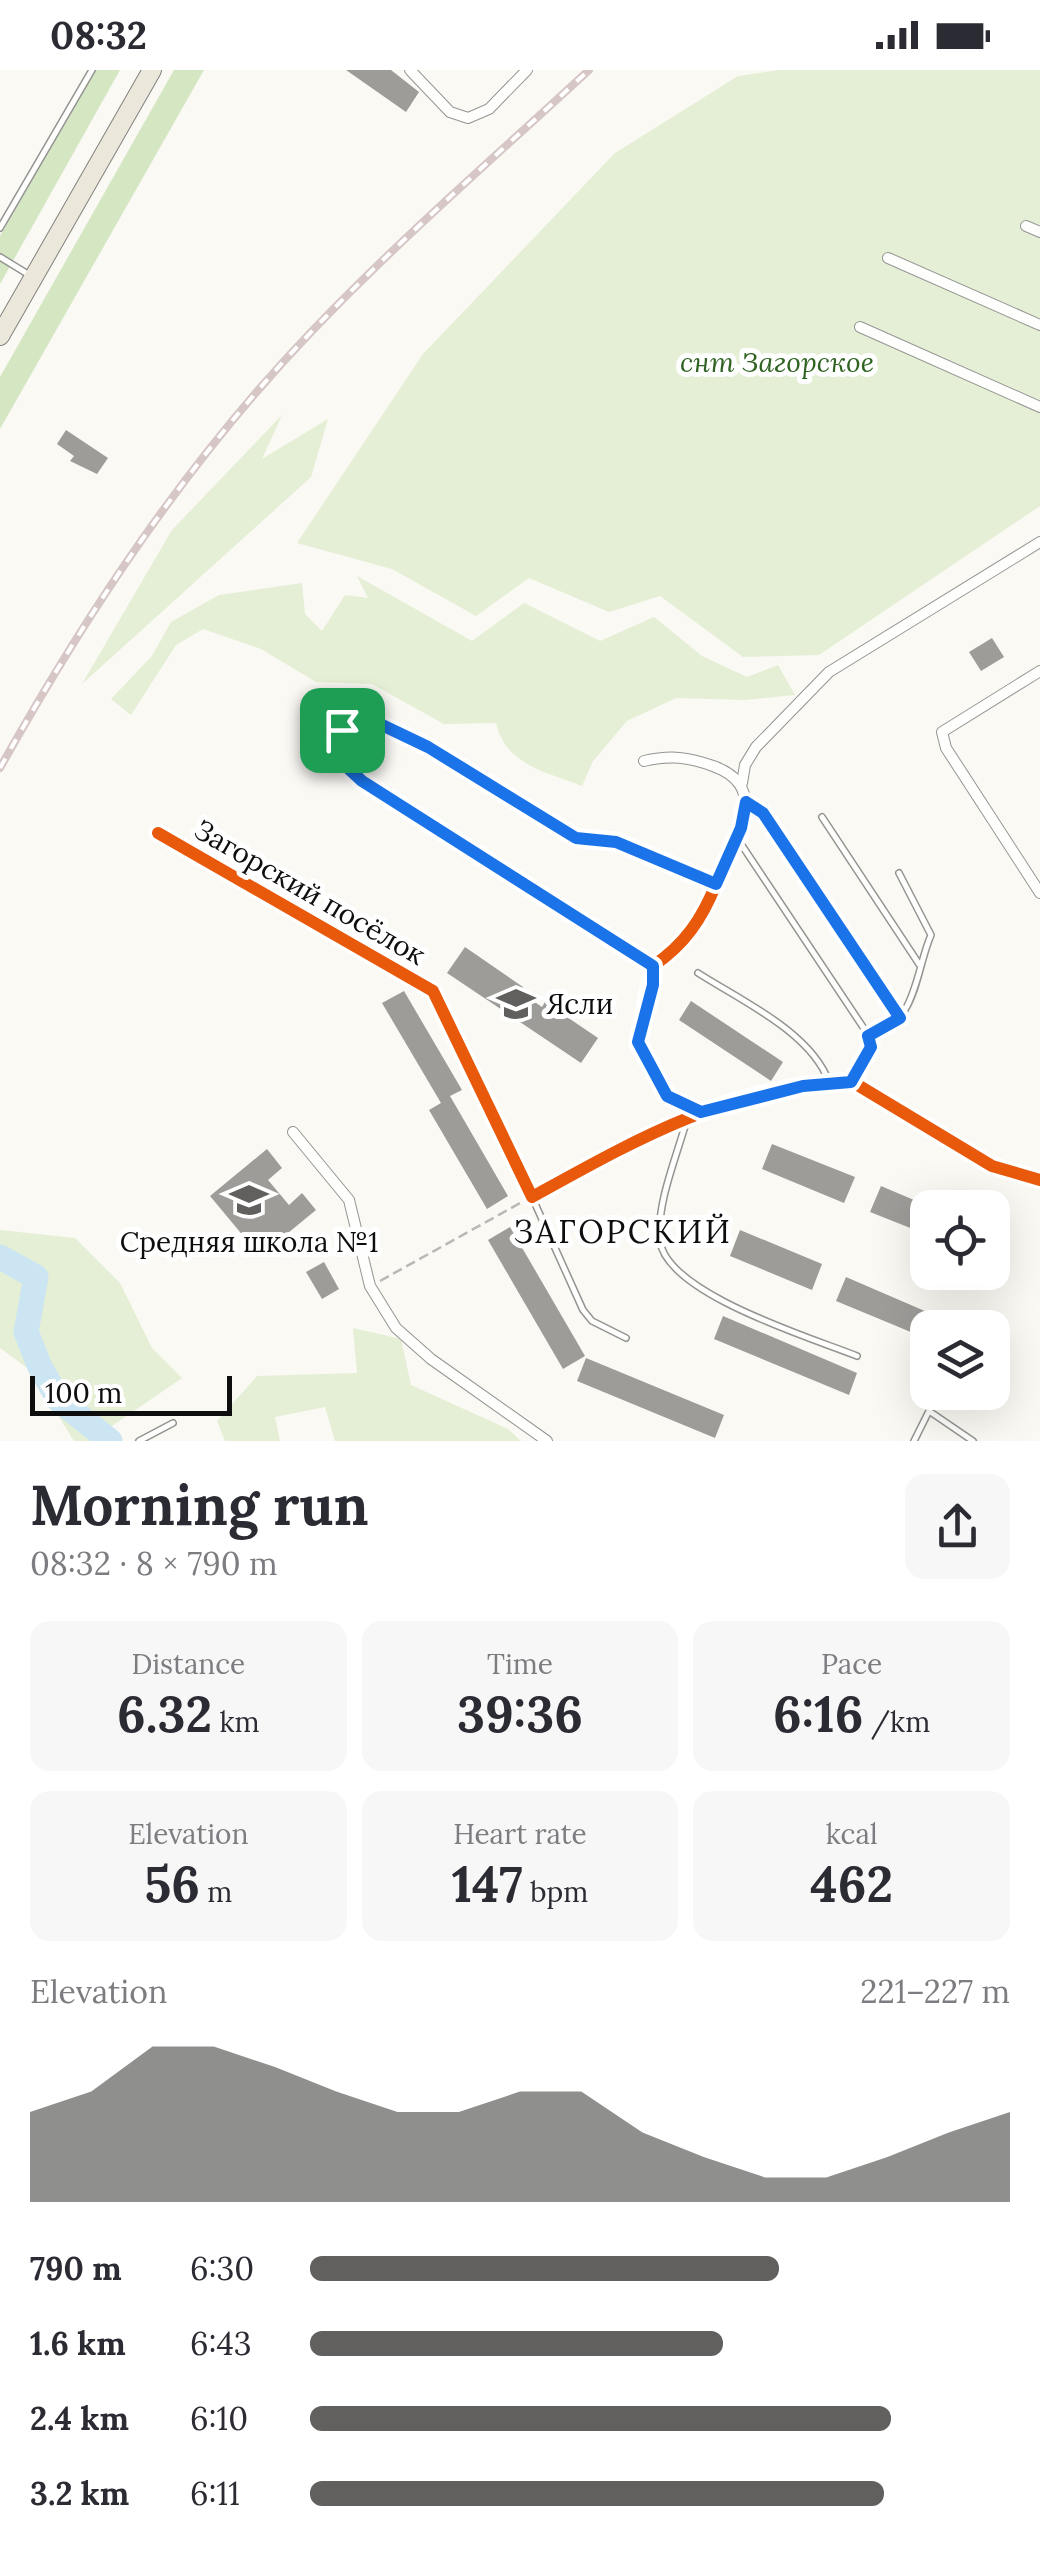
<!DOCTYPE html>
<meta charset="utf-8">
<style>
:root{--surface:#fff;--page:#f7f7f7;--text:#2b2b33;--muted:#7c7c81;--accent:#61605e}
body{margin:0;font-family:Lora,serif;background:var(--page);color:var(--text);height:100vh;display:flex;flex-direction:column;font-size:38px;white-space:nowrap}
*{box-sizing:border-box;margin:0}
p{font-size:32px;color:var(--muted)}
.icon{flex:none;width:55px;height:55px;fill:none;stroke:currentColor;stroke-width:2;stroke-linecap:round;stroke-linejoin:round}
.map{position:relative;height:1371px;overflow:hidden}
.sheet{display:flex;flex-direction:column;background:var(--surface);flex:1}
.sheet>*{flex:none}
.buttons{position:absolute;left:910px;top:1120px;display:grid;gap:20px}
.buttons a{display:grid;place-items:center;width:100px;height:100px;border-radius:20px;background:var(--surface);box-shadow:0 10px 40px #0002;font-size:50px}
.scale{position:absolute;left:30px;bottom:25px;width:202px;box-sizing:border-box;padding-left:10px;border:5px solid #0e0e0e;border-top:0;font-size:28px;line-height:35px;white-space:nowrap;color:#0e0e0e;-webkit-text-stroke:8px #fff;paint-order:stroke}
.pin{position:absolute;display:grid;place-items:center;width:85px;height:85px;color:#fff;margin:-42px;border-radius:20px;box-shadow:0 5px 15px #0006}
.round{display:grid;place-items:center;flex:none;width:105px;height:105px;border-radius:20px;background:var(--page)}
.headline{display:flex;align-items:center;justify-content:space-between;height:170px;padding:0 30px}
h1{font-size:55px;font-weight:700;line-height:75px}
.stats{display:grid;grid-template-columns:repeat(3,1fr);gap:15px;height:170px;padding:10px 30px}
.stats div{display:grid;align-content:center;border-radius:20px;background:var(--page);text-align:center}
.stats b{font-size:50px;font-weight:700}
.stats small{font-size:28px;font-weight:400}
.stats p{font-size:28px}
.chart{height:280px;padding:20px 30px}
.chart p{display:flex;justify-content:space-between}
.chart svg{width:100%;height:180px;margin-top:10px;fill:var(--accent);opacity:.7}
ul{padding:0 30px;list-style:none;font-size:32px}
li{display:grid;grid-template-columns:160px 120px 1fr;align-items:center;height:75px}
li i{height:25px;border-radius:12px;background:var(--accent)}
.status{display:flex;justify-content:space-between;align-items:center;height:70px;padding:0 50px;background:var(--surface);direction:ltr}
.status svg{height:28px;fill:currentColor}
.map>svg:first-child{display:block}
</style>
<div class="status"><b>08:32</b><svg viewBox="0 0 49 12"><path d="M0 12V9h3v3zM5 12V6h3v6zM10 12V3h3v9zM15 12V0h3v12zM26 1h20v11H26zM47 4h2v5h-2z"/></svg></div>
<div class="map">
<svg width="1040" height="1371" viewBox="0 0 1040 1371">
<rect width="100%" height="100%" fill="#faf9f4"/>
<g fill="#e4efd5">
<polygon points="780,0 1040,0 1040,436 819,585 743,587 660,526 609,542 529,508 476,546 392,499 297,473 423,284 615,83 738,6"/>
<polygon points="282,345 262,389 328,349 311,407 82,614 172,460"/>
<path d="M357,506L472,571L524,533L600,571L654,547L702,586L747,607L778,595L795,625L745,630L676,628L627,651L593,691L582,716C544,701 506,695 496,653L444,654L372,614L316,612L261,579L203,559L176,575L131,645L111,629L152,586L171,552L219,525L302,513L305,544L322,561L345,525L368,528Z"/>
<polygon points="0,1160 75,1168 120,1213 152,1278 182,1308 90,1371 74,1371 30,1300 0,1278"/>
<polygon points="353,1258 401,1269 411,1315 508,1359 521,1371 335,1371 325,1337 275,1347 280,1371 225,1371 217,1351 257,1306 357,1303"/>
</g>
<g fill="#d5e6c3">
<polygon points="94,0 120,0 0,214 0,166"/>
<polygon points="174,0 204,0 0,359 0,307"/>
</g>
<g fill="none" stroke-linecap="round" stroke-linejoin="round">
<polyline stroke="#cbe5f3" stroke-width="25" points="0,1187 36,1207 26,1262 40,1297 59,1330 110,1371"/>
</g>
<g fill="#9e9c99">
<polygon points="346,0 391,0 419,22 406,42"/>
<polygon points="66,360 108,388 97,404 70,391 74,386 57,374"/>
<polygon points="992,568 1004,587 981,601 969,582"/>
<polygon points="465,877 523,917 520,922 542,937 545,932 598,968 581,993 447,903"/>
<polygon points="404,921 462,1020 450,1026 508,1126 487,1139 429,1040 441,1033 382,933"/>
<polygon points="691,931 783,992 771,1011 679,950"/>
<polygon points="772,1074 855,1107 844,1133 762,1099"/>
<polygon points="267,1079 282,1098 268,1110 289,1135 302,1123 316,1140 260,1186 210,1126"/>
<polygon points="881,1116 928,1136 928,1165 870,1142"/>
<polygon points="510,1157 585,1286 563,1299 488,1170"/>
<polygon points="740,1160 822,1194 812,1220 730,1186"/>
<polygon points="324,1192 339,1219 322,1229 306,1202"/>
<polygon points="846,1207 927,1242 918,1265 836,1231"/>
<polygon points="723,1246 857,1303 849,1325 714,1269"/>
<polygon points="586,1288 724,1345 715,1368 577,1311"/>
</g>
<g fill="none" stroke-linecap="round" stroke-linejoin="round">
<g stroke="#949492" stroke-width="8">
<g id="service">
<polyline points="0,158 92,0"/>
<polyline points="0,187 31,206"/>
<polyline points="747,732 763,743 900,949"/>
<polyline points="822,747 919,894"/>
<polyline points="739,771 869,966 871,977 852,1010"/>
<path d="M698,903C740,930 811,962 829,1012"/>
<path d="M869,966C917,955 915,902 931,865L899,803"/>
<path d="M687,1049C677,1086 656,1134 660,1171C667,1224 812,1268 857,1286"/>
<polyline points="532,1127 583,1240 592,1251 626,1268"/>
<polyline points="139,1371 173,1353"/>
<polyline points="914,1371 929,1341 973,1371"/>
</g>
</g>
<g stroke="#949492" stroke-width="12">
<g id="minor">
<polyline points="410,0 450,42 468,48 489,39 527,0"/>
<polyline points="1026,156 1040,162"/>
<polyline points="888,188 1040,255"/>
<polyline points="860,257 1040,337"/>
<polyline points="1040,601 942,662 946,678 1040,823"/>
<path d="M644,691C671,685 688,687 713,696C773,717 735,774 716,814"/>
<polyline points="742,713 745,695 756,677 829,602 1040,472"/>
<path d="M158,763L433,921L532,1127C637,1069 727,1017 851,1011L992,1096L1040,1110"/>
<path d="M653,896C685,874 702,849 716,814L617,771L576,768L428,677L359,644L348,649C335,676 340,691 362,711L653,896L638,973L667,1026L701,1042"/>
<polyline points="293,1062 349,1130 370,1216 396,1258 431,1289 547,1371"/>
</g>
</g>
<g stroke="#82817f" stroke-width="20">
<polyline id="primary" points="0,266 152,0"/>
</g>
<polyline stroke="#b8b8b7" stroke-width="2.5" stroke-dasharray="10 5" stroke-linecap="butt" points="380,1211 522,1132"/>
<use href="#service" stroke="#fefefd" stroke-width="5"/>
<use href="#minor" stroke="#fefefd" stroke-width="10"/>
<use href="#primary" stroke="#ebe7da" stroke-width="18"/>
<g stroke="#d6c6c6" stroke-width="8">
<path id="rail" d="M0,698C87,542 188,390 313,260C400,169 496,86 589,0"/>
</g>
<use href="#rail" stroke="#fff" stroke-width="4" stroke-dasharray="11" stroke-linecap="butt"/>
<g stroke="#fff" stroke-width="19">
<g id="cycleway">
<path d="M158,763L433,921L532,1127C637,1069 727,1017 851,1011L992,1096L1040,1110"/>
<path d="M653,896C685,874 702,849 716,814L617,771L576,768L428,677L359,644L348,649C335,676 340,691 362,711L653,896L638,973L667,1026L701,1042"/>
</g>
</g>
<use href="#cycleway" stroke="#e8590c" stroke-width="12"/>
</g>
<g fill="none" stroke-linecap="round" stroke-linejoin="round">
<g stroke="#fff" stroke-width="20">
<polygon id="route" points="359,644 428,677 576,768 616,772 716,814 741,758 746,732 763,743 900,948 868,966 871,977 851,1012 803,1016 701,1042 667,1026 638,972 653,915 653,896 362,711 349,699 338,672 348,649"/>
</g>
<use href="#route" stroke="#1a73e8" stroke-width="12"/>
</g>
<defs>
<g id="school-bare" transform="scale(3)"><path d="M0-5L7-2L0 1L-7-2ZM-4 1L0 2.5L4 1V4Q0 6-4 4Z" fill="#61605e" stroke="#fff" stroke-width="2.5" paint-order="stroke"/></g>
</defs>
<g fill-rule="evenodd">
<use href="#school-bare" x="516" y="934"/>
<use href="#school-bare" x="249" y="1130"/>
</g>
<g text-anchor="middle" dominant-baseline="central" stroke-width="10" stroke-linejoin="round" paint-order="stroke">
<g font-size="28" font-style="italic" fill="#2f6321" stroke="#fff">
<text x="777" y="292">снт Загорское</text>
</g>
<g font-size="28" fill="#0e0e0e" stroke="#fff">
<text transform="translate(310 822) rotate(30)">Загорский посёлок</text>
</g>
<g font-size="28" fill="#0e0e0e" stroke="#fff" text-anchor="start">
<text x="546" y="934">Ясли</text>
<text x="249" y="1172" text-anchor="middle">Средняя школа №1</text>
</g>
<g font-size="32" letter-spacing="2.5" fill="#0e0e0e" stroke="#fff">
<text x="623" y="1161">ЗАГОРСКИЙ</text>
</g>
</g>
</svg>
<div class="buttons">
<a><svg class="icon" aria-label="locate" viewBox="0 0 24 24"><circle cx="12" cy="12" r="6"/><path d="M12 2v4M12 18v4M2 12h4M18 12h4"/></svg></a>
<a><svg class="icon" aria-label="layers" viewBox="0 0 24 24"><path d="M12 4l9 5-9 5-9-5zM3 14l9 5 9-5"/></svg></a>
</div>
<div class="scale">100 m</div>
<div class="pin" style="left:342px;top:660px;background:#1e9e55"><svg class="icon" aria-label="arrive" viewBox="0 0 24 24"><path d="M6 21V4h12l-3 4 3 4H6"/></svg></div>
</div>
<section class="sheet">
<div class="headline"><div><h1>Morning run</h1><p>08:32 · 8 × 790 m</p></div><a class="round"><svg class="icon" aria-label="share" viewBox="0 0 24 24"><path d="M12 15V3M7 8l5-5 5 5M5 13v7h14v-7"/></svg></a></div>
<div class="stats">
<div><p>Distance</p><b>6.32<small> km</small></b></div>
<div><p>Time</p><b>39:36</b></div>
<div><p>Pace</p><b>6:16<small> /km</small></b></div>
</div>
<div class="stats">
<div><p>Elevation</p><b>56<small> m</small></b></div>
<div><p>Heart rate</p><b>147<small> bpm</small></b></div>
<div><p>kcal</p><b>462</b></div>
</div>
<div class="chart"><p><span>Elevation</span>221–227 m</p>
<svg viewBox="0 0 160 44" preserveAspectRatio="none"><path d="M0 44V22L10 17L20 6L30 6L40 11L50 17L60 22L70 22L80 17L90 17L100 27L110 33L120 38L130 38L140 33L150 27L160 22V44z"/></svg>
</div>
<ul>
<li><b>790 m</b>6:30<i style="width:67%"></i></li>
<li><b>1.6 km</b>6:43<i style="width:59%"></i></li>
<li><b>2.4 km</b>6:10<i style="width:83%"></i></li>
<li><b>3.2 km</b>6:11<i style="width:82%"></i></li>
</ul>
</section>
